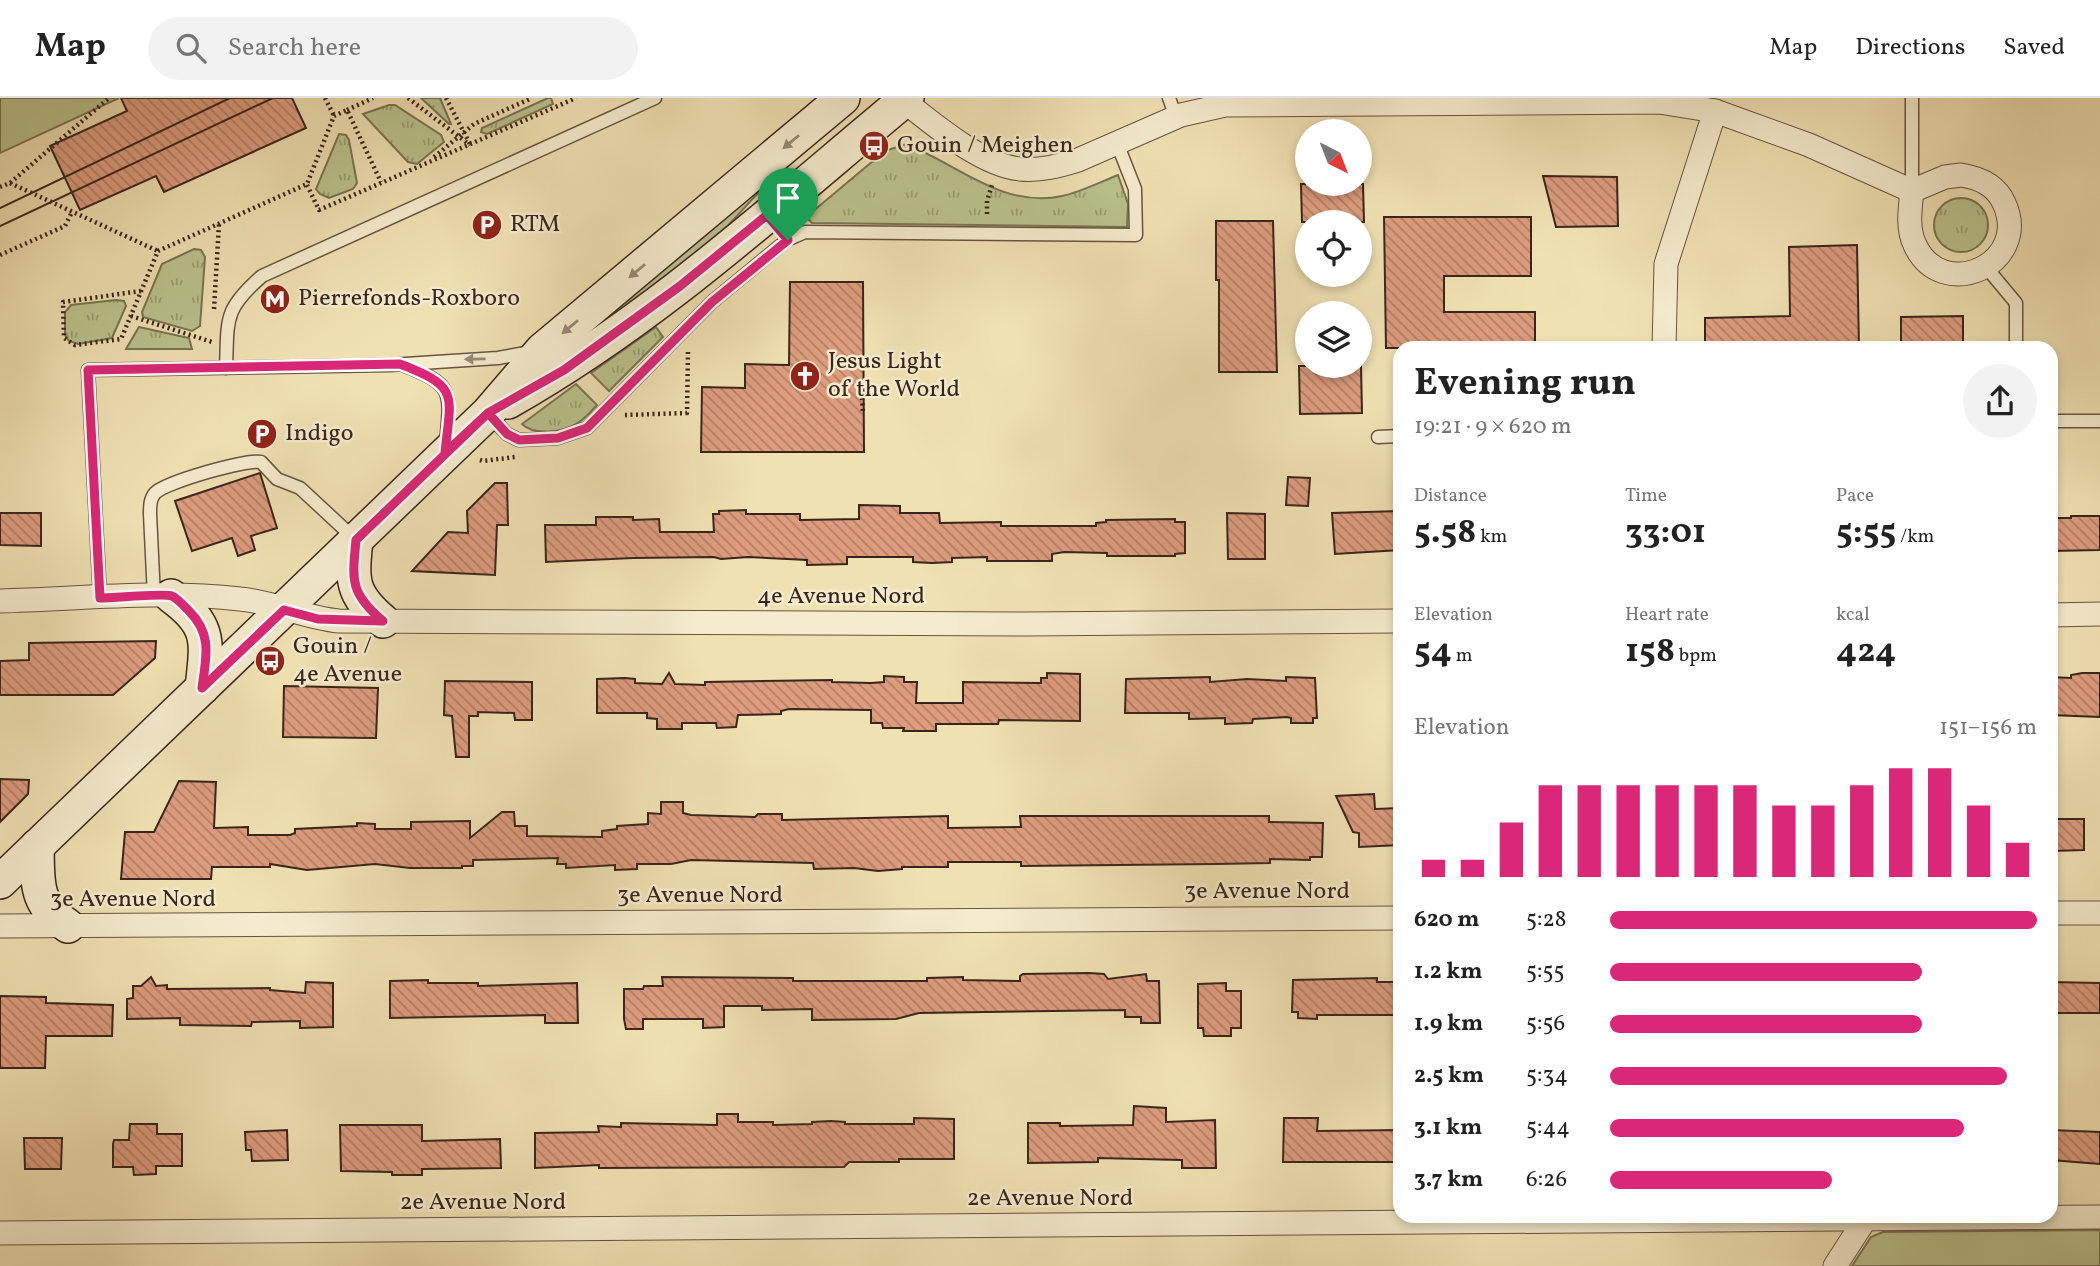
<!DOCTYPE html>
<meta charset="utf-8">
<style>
:root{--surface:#fff;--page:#f2f2f2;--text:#222;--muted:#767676;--line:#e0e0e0;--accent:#db2777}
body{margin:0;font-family:Vollkorn,serif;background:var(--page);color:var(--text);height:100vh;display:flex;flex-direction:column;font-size:26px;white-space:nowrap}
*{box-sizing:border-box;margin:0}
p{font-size:23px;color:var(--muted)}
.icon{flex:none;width:38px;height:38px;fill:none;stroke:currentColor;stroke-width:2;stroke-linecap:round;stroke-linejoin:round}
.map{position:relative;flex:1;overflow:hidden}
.details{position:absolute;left:1393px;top:243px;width:665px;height:882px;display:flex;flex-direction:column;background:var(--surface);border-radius:21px;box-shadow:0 4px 10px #0003}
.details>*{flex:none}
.needle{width:46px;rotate:138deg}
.tools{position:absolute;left:1295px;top:21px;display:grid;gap:14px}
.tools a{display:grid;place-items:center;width:77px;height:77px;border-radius:50%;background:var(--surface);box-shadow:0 4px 10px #0003;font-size:35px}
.pin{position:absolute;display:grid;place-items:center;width:60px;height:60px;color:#fff;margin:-72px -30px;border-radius:50% 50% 50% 0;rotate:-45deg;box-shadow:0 0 7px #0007}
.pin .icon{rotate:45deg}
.round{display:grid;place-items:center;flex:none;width:74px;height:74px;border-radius:37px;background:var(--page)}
.head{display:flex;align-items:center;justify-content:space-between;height:119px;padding:0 21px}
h1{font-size:38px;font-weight:700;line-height:52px}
.figures{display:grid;grid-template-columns:repeat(3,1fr);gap:10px;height:119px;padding:7px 21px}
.figures div{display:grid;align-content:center}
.figures b{font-size:35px;font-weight:700}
.figures small{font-size:19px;font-weight:400}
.figures p{font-size:19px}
.chart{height:196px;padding:14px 21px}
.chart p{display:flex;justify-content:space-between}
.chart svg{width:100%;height:126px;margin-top:7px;stroke:var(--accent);stroke-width:6}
ul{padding:0 21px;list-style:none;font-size:23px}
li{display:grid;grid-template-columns:112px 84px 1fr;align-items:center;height:52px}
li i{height:18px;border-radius:9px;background:var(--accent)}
header{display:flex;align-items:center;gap:42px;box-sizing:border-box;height:98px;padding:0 35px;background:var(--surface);border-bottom:2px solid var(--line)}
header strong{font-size:33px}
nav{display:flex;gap:38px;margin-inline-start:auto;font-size:24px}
.search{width:490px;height:63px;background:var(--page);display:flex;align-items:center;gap:18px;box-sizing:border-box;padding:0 24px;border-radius:38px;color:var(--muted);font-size:26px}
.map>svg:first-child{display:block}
</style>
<header>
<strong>Map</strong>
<div class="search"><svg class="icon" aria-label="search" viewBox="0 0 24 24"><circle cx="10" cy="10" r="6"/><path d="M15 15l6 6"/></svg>Search here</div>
<nav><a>Map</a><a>Directions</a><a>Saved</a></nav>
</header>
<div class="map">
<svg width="2100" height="1168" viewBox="0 0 2100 1168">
<defs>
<pattern id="grass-tufts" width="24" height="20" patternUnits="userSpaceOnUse" patternTransform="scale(1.75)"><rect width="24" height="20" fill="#bac28c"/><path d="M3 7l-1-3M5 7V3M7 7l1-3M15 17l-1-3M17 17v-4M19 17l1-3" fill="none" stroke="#989d72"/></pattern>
<pattern id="building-back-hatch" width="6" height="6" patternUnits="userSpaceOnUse" patternTransform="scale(1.75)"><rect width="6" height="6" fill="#dd9c7e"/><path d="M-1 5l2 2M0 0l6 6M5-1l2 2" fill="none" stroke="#b47f66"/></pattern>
</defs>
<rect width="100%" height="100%" fill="#f0e1b3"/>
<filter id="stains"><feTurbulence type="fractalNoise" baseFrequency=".00286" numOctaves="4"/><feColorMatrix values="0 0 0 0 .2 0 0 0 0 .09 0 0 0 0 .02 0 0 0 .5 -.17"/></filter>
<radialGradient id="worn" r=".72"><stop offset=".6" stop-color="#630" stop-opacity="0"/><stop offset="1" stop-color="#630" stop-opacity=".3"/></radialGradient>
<g fill="url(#grass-tufts)" stroke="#7a7454" stroke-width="2">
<polygon points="421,0 440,0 451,26 449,26"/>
<polygon points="548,0 551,0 553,6 487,36 481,34 482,30"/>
<polygon points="389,7 395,7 441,37 444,44 417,66 408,64 363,16"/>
<polygon points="339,36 346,37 349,42 357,85 353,91 329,100 320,96 316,91"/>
<path d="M906,46C957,66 1003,111 1062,98C1081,94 1100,84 1118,77L1128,106L1127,129L812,125L806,119L885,53Z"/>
<polygon points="769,83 714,143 590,236 587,232"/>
<circle cx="1961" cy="127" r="27"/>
<polygon points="194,151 201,152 205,159 200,228 192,233 143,219 142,214 162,166"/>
<polygon points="116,202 124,203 126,208 112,240 78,246 69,243 65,237 65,214 71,207"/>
<polygon points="139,229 189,240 192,251 126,251"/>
<polygon points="656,229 663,239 609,293 591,275"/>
<path d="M576,286L597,307C591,314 585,321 576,326C563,334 534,338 522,326Z"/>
</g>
<g fill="#bac28c" stroke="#7a7454" stroke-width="2">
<polygon points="0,0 119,0 0,55"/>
<polygon points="2100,1132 2100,1168 1852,1168 1871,1139 1883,1134"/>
</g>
<g fill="url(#building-back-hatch)" stroke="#3a251c" stroke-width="2">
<polygon points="121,0 292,0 306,30 164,94 156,78 80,112 50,48 127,13"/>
<polygon points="1543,78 1617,79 1618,128 1556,129"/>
<polygon points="1301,86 1363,86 1364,124 1302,124"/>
<polygon points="1384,119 1531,119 1531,178 1444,178 1444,214 1535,214 1535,250 1386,250"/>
<polygon points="1216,123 1273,123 1277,274 1219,274 1219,182 1216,182"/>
<polygon points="1857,147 1859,250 1705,250 1705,220 1790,218 1789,149"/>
<polygon points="790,184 863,184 864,354 701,354 702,289 745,290 745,266 789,267"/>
<polygon points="1963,218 1963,250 1901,250 1901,219"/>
<polygon points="1299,268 1361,268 1362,315 1300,316"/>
<polygon points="260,375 277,430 251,438 255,452 238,458 232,440 192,453 175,403"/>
<polygon points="1288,379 1310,380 1308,408 1286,407"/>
<polygon points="495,385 507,385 508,427 497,427 495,477 412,473 448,434 468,435 467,413"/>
<polygon points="859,407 900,408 900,415 939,415 940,425 1001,424 1001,428 1096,428 1096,425 1106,424 1106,422 1175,421 1175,424 1185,424 1185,455 1175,456 1175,458 1107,458 1107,455 1064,454 1052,456 1052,463 987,463 987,459 952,460 952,464 932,465 913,464 913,459 847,459 847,466 807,467 807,462 748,459 721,461 714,459 633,460 546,464 545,427 596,427 596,419 633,419 633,422 659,421 660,434 714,434 713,416 719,416 719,413 746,412 746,416 800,416 800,422 859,421"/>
<polygon points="1400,413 1400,452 1335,456 1332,415"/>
<polygon points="0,415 41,415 41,448 0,447"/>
<polygon points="1227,415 1265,416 1265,461 1228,461"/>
<polygon points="2071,418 2100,418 2100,452 2051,453 2051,420 2071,420"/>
<polygon points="156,543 155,560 113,597 0,597 0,563 29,562 29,545"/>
<polygon points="669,575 675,586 705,587 705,584 832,582 832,584 871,585 884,584 884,578 904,579 904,584 917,584 916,605 963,605 963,584 1041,585 1041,580 1047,580 1047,575 1080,576 1080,623 999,622 998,626 936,626 936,633 903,633 904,630 883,630 882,625 871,625 871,612 789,611 781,613 781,616 738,617 736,629 717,630 716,625 682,625 682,631 657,631 657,621 647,620 647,615 597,615 597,581 625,580 635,581 635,585 662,586"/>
<polygon points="2082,575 2100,575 2100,619 2051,617 2051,579 2071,580 2071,577"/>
<polygon points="1210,579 1210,584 1247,581 1286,583 1286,579 1315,580 1317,620 1313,620 1313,625 1291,625 1291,620 1287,619 1253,621 1252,625 1225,626 1225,620 1189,621 1189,615 1125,615 1126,581"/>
<polygon points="445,583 532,584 532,622 515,622 514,615 478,614 478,618 469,618 469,659 456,659 452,618 444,617"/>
<polygon points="284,588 378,590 376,640 283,639"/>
<polygon points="0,681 29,682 28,696 0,724"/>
<polygon points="179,683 216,684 214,730 248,729 248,737 290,737 295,735 295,731 357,728 357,725 375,726 375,731 411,731 411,724 470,723 470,740 502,714 514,714 515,728 527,728 527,738 602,739 602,733 617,731 617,728 648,726 648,715 661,716 661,704 683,704 683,715 691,717 755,719 758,716 782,716 782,722 948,718 948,730 1021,729 1020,718 1269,718 1269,724 1323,725 1322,759 1310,759 1310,762 1270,761 1270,765 1216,766 1021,768 1021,764 948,764 948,769 902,769 902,771 878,773 854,770 814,771 813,765 691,762 671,766 637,766 637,771 615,772 615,767 566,770 566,766 557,766 558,760 473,762 473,768 462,768 462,770 410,770 375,766 307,772 270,766 270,769 212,769 211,781 121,781 125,734 154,734"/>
<polygon points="1374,696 1375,711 1400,710 1400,747 1359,749 1359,735 1353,734 1336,698"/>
<polygon points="2051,721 2084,721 2084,752 2051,753"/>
<polygon points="1089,875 1104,876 1108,881 1146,876 1147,883 1159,883 1160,925 1141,925 1141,919 1125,919 1125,912 919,915 896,921 812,922 812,911 762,912 762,908 724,908 724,929 703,930 703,921 643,921 643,931 626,931 624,921 624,891 643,891 644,888 663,888 662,879 793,880 793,883 927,883 927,880 963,879 963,882 1020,883 1020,878 1023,876"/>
<polygon points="151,879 156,888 167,887 167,891 270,890 270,892 305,895 306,884 333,885 333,929 300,930 300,923 252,924 251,928 180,927 180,920 127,921 127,901 133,900 133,888 141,888"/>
<polygon points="1377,880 1377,884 1400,884 1400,917 1317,917 1317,921 1298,920 1298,914 1292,914 1293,882"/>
<polygon points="428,882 428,885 478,885 478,888 577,885 578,925 545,925 545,917 390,920 390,883"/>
<polygon points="2051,884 2100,885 2100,915 2051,915"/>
<polygon points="1226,885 1226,893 1241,893 1241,930 1231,930 1231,938 1204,938 1203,930 1198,930 1198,886"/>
<polygon points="0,898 46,899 46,905 113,907 112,938 46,938 45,970 0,970"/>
<polygon points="1134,1008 1166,1010 1166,1024 1215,1022 1216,1070 1182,1070 1182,1062 1098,1060 1098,1064 1028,1065 1028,1025 1060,1025 1060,1028 1133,1027"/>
<polygon points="717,1016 738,1016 738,1024 773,1024 773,1027 812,1026 812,1024 831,1023 845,1024 845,1026 914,1026 914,1020 954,1021 954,1061 899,1061 899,1064 849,1064 844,1069 599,1070 599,1067 535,1070 535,1035 599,1034 598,1028 621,1029 621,1025 717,1027"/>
<polygon points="1284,1020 1318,1020 1317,1033 1400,1032 1400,1064 1283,1064"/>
<polygon points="130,1026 157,1026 157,1036 182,1036 182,1068 156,1068 156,1076 134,1077 133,1069 113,1069 113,1046 114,1042 129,1042"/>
<polygon points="340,1027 422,1027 422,1043 500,1041 501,1070 422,1071 422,1077 392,1077 392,1074 341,1073"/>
<polygon points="287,1032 288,1062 252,1063 251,1052 246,1052 245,1034"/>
<polygon points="2051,1032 2100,1034 2100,1066 2051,1062"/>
<polygon points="24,1040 62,1040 61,1071 25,1071"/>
</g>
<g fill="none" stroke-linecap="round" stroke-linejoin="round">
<g stroke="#685442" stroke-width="15">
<g id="service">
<polyline points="1169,0 1176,19"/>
<polyline points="1912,0 1912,93"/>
<polyline points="1986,169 2016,205 2016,250"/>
<path d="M403,267C454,287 451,293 446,345"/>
<path d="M226,270C228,221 223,212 262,178L655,0"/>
<polyline points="488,316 507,336 519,342 558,340 587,330 712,204 787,142 805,134 1136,137 1135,91 1117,45"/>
<polyline points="2051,323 2100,323"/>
<polyline points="1378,339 1400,338"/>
<path d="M154,499L150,416C150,408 150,401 155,395C166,384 246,361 261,364L277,381L300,390L355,441"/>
<polyline points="100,500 88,272 390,267 498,260 531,254"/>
</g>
</g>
<g stroke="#685442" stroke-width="25">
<g id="minor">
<path d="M900,0C931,24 980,67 1020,71C1040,73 1059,68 1078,62L1181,17L1225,7L1659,4L1715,13L1809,47L1912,93"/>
<path d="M1961,77C1980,80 1996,87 2004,105C2032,166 1942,206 1915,147C1907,131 1910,111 1912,93L1945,79Z"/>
<polyline points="1664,250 1666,166 1715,13"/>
<path d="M0,503C79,501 161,492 240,501C274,504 305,520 339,523L1026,526L1400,523"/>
<polyline points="2051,517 2100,516"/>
<polyline points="2051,815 2100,815"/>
<polyline points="0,828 1400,820"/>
<polyline points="0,1135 2100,1119"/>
<polyline points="1835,1168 1866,1120"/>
</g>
</g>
<g stroke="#3a251c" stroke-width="36">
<g id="secondary">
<path d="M508,304C655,221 778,107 907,0"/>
<path d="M356,441C352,482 350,495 383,523"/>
<path d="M171,498C212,528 207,544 202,590"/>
<path d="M37,748C38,786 34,805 68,828"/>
<polyline points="0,784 488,315 542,252 843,0"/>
</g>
</g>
<g stroke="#3a251c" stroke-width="4.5" stroke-dasharray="2 3.5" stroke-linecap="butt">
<polyline points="325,0 334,18"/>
<polyline points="408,0 470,47"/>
<polyline points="446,0 470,46"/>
<polyline points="347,12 373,0"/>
<polyline points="434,59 474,26 532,0"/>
<polyline points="10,85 158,153"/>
<polyline points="307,87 319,112 576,0"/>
<polyline points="0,89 10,85 109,0"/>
<polyline points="987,116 987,103 992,87"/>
<polyline points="0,157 65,128 72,114"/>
<polyline points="141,193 63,204 64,240 75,247 121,241 158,153 307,86 334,18 347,12 381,84"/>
<polyline points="214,211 219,126"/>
<polyline points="131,218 212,244"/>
<polyline points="862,300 863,316"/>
<polyline points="625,317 687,315 688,253"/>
<polyline points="480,362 483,363 515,359"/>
</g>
<use href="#service" stroke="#f5ecce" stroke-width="12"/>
<use href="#minor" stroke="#f5ecce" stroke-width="23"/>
<use href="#secondary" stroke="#f5ecce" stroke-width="33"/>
<g stroke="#3a251c" stroke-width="2">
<polyline points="0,110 230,0"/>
<polyline points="0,128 273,0"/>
</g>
</g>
<defs><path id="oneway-solid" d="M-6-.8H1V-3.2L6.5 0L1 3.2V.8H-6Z" transform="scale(1.75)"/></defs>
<g fill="#988875">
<use href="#oneway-solid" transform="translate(791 44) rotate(140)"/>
<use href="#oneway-solid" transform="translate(637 173) rotate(140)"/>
<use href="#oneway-solid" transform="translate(570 229) rotate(140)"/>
<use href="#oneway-solid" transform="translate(475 261) rotate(179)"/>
</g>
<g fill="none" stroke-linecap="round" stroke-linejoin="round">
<g stroke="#fff" stroke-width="14">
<path id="route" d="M788,142L767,117L680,188L564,272L488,315L445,355C451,296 460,289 400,266L88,272L100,500C112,500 164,495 172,498C178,501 184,508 189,513C213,537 206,559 202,590L284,512L318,521L383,523C350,495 352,483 356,442L488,315L507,336L519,342L558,340L587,330L712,204L788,142"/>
</g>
<use href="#route" stroke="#db2777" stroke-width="9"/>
</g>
<defs>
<g id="bus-disc" transform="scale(1.575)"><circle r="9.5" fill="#8f2418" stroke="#f5ecce"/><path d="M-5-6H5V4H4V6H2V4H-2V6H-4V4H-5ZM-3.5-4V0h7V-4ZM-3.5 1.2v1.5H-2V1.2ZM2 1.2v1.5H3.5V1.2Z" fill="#fff"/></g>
<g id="parking-disc" transform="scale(1.575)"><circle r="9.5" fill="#8f2418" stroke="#f5ecce"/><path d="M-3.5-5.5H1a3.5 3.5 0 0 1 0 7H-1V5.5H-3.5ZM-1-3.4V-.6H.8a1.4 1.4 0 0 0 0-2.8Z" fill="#fff"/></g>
<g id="metro-disc" transform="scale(1.575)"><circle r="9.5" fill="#8f2418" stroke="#f5ecce"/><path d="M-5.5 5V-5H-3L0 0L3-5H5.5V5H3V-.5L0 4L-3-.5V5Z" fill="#fff"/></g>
<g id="church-disc" transform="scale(1.575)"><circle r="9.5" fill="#8f2418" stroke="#f5ecce"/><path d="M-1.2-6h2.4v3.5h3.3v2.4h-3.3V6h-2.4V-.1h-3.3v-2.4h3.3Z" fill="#fff"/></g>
</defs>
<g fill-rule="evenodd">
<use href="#bus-disc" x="874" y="48"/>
<use href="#parking-disc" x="487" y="127"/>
<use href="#metro-disc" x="275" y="201"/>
<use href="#church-disc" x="805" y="278"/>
<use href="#parking-disc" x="262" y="336"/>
<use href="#bus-disc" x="270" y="563"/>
</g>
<g text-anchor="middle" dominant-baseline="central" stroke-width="5" stroke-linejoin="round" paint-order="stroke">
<g font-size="24" fill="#3a251c" stroke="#f5ecce" text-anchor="start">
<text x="897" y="48">Gouin / Meighen</text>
<text x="510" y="127">RTM</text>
<text x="298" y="201">Pierrefonds-Roxboro</text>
<text x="828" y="264">Jesus Light<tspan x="828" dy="28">of the World</tspan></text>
<text x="285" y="336">Indigo</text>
<text x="293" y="549">Gouin /<tspan x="293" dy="28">4e Avenue</tspan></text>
</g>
<g font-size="24" fill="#3a251c" stroke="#f5ecce">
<text x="841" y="499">4e Avenue Nord</text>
<text x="1267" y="794">3e Avenue Nord</text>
<text x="700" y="798">3e Avenue Nord</text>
<text x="133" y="802">3e Avenue Nord</text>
<text x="1050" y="1101">2e Avenue Nord</text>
<text x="483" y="1105">2e Avenue Nord</text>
</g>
</g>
<rect width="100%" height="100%" filter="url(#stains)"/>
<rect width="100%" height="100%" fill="url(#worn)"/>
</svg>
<div class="tools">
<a><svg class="needle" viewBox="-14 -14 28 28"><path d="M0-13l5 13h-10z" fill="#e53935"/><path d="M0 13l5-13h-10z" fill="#767676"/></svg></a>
<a><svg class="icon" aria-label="locate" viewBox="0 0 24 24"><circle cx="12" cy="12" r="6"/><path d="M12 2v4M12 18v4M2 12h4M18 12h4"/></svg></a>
<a><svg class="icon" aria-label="layers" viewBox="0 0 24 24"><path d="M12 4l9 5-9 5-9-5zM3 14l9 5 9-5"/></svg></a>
</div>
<div class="pin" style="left:788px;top:142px;background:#1e9e55"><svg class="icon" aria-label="arrive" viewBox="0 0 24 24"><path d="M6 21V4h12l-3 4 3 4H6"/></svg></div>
<section class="details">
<div class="head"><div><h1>Evening run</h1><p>19:21 · 9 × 620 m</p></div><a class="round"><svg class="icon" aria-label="share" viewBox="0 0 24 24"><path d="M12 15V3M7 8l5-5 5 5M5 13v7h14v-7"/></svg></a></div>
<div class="figures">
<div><p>Distance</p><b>5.58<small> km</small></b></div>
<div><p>Time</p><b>33:01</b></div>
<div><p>Pace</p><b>5:55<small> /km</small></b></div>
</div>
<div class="figures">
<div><p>Elevation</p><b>54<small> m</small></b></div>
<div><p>Heart rate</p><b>158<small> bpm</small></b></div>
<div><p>kcal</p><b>424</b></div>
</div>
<div class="chart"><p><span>Elevation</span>151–156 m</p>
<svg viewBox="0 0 160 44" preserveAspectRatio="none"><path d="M5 44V38M15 44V38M25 44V25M35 44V12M45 44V12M55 44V12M65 44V12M75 44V12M85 44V12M95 44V19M105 44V19M115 44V12M125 44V6M135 44V6M145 44V19M155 44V32"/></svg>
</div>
<ul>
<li><b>620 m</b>5:28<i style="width:100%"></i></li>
<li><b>1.2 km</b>5:55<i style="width:73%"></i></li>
<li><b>1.9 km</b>5:56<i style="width:73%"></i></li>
<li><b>2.5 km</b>5:34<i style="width:93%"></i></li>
<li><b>3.1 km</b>5:44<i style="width:83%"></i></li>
<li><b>3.7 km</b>6:26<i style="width:52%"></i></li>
</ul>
</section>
</div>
